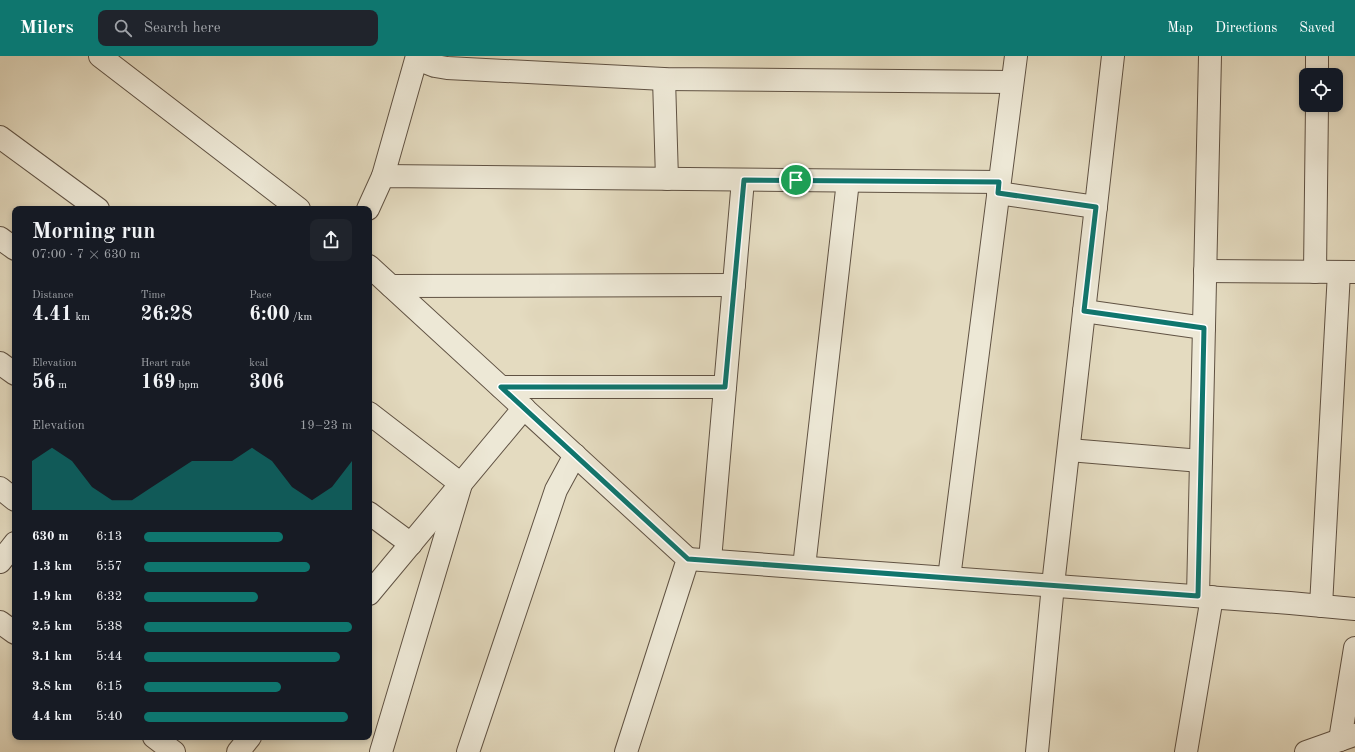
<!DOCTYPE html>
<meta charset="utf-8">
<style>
:root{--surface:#171b24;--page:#20242c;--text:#f1f3f6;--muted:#9ea1a6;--accent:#0f766e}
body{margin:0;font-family:"Old Standard TT",serif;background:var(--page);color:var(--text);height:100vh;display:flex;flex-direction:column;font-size:15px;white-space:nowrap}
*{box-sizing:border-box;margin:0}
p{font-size:13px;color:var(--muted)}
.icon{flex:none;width:22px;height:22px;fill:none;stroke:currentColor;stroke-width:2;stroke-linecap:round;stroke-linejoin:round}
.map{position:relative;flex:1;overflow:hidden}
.side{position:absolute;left:12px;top:150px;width:360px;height:534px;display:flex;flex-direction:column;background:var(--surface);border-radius:8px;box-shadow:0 2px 6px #0003}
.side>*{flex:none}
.fabs{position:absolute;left:1299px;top:12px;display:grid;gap:8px}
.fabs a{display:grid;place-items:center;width:44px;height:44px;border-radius:8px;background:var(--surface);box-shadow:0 2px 6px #0003;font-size:20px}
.pin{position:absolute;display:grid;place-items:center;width:34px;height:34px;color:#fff;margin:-17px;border:2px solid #fff;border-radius:50%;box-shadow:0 1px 4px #0007}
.round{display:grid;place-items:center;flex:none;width:42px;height:42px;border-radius:8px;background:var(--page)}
.headline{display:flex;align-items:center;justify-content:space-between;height:68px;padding:0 20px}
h1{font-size:22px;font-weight:700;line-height:30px}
.stats{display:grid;grid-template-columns:repeat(3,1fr);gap:6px;height:68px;padding:4px 20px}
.stats div{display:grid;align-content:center}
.stats b{font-size:20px;font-weight:700}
.stats small{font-size:11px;font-weight:400}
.stats p{font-size:11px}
.chart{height:112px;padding:8px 20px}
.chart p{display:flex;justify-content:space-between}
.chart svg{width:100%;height:72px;margin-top:4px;fill:var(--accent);opacity:.7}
ul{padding:0 20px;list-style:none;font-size:13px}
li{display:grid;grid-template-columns:64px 48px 1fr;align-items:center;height:30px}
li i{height:10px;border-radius:5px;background:var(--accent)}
header{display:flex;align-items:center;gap:24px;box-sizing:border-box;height:56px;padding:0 20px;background:var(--accent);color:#fff}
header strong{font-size:19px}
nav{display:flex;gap:22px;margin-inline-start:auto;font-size:14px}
.search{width:280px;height:36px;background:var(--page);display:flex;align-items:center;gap:10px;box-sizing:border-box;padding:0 14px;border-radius:8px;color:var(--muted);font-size:15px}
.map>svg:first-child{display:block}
</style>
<header>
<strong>Milers</strong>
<div class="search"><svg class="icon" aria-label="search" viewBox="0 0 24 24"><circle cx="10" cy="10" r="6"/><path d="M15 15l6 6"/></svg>Search here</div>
<nav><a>Map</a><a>Directions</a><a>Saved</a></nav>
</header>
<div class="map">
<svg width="1355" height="696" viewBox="0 0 1355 696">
<rect width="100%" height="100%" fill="#e4dbc0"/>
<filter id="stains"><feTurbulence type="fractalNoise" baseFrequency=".005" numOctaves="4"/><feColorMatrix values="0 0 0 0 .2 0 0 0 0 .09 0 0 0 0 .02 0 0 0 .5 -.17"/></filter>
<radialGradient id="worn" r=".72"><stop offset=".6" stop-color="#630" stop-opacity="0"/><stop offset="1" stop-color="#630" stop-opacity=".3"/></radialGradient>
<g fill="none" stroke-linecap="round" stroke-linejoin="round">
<g stroke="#605243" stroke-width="24">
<g id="minor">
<polyline points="100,0 299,153"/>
<polyline points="417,3 435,10 447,12 664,23 1012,26"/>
<polyline points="1317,19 1317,0"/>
<polyline points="664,23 667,123"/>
<polyline points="0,81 98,153"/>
<polyline points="383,120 417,0"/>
<polyline points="998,137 1096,151"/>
<polyline points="368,153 383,120 999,126"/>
<polyline points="0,182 15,193"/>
<polyline points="369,210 688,503 626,696"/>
<polyline points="1205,215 1355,216"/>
<polyline points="1315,216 1317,49"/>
<polyline points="391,230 734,229"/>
<polyline points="1084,255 1204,272"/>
<polyline points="0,307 15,318"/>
<polyline points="501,331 725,331"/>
<polyline points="369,357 461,428 381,696"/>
<polyline points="1069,394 1201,405"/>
<polyline points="0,432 15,444"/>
<polyline points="369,457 411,488"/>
<polyline points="688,503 1290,547 1355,553"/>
<polyline points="710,504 743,124"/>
<polyline points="0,506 15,487"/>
<polyline points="804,511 848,125"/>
<polyline points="949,522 1016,0"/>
<polyline points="369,538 524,352"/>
<polyline points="1198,540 1210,0"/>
<polyline points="1321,550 1339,216"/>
<polyline points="0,566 15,577"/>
<polyline points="154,681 174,696"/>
<polyline points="1340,684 1355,592"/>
<polyline points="238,696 250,681"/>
<polyline points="468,696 556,434 575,399"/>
<polyline points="1037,696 1053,529 1113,0"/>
<polyline points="1186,696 1212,541"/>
<polyline points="1306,696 1354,679"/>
</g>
</g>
<use href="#minor" stroke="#ede8d6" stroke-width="22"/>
</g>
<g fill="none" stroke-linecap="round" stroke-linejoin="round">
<g stroke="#fff" stroke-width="8">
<polygon id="route" points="744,124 999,126 998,137 1096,151 1084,255 1204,272 1198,540 688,503 501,331 725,331"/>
</g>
<use href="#route" stroke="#0f766e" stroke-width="5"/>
</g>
<rect width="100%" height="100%" filter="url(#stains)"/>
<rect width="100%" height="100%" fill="url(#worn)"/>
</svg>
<div class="fabs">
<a><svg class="icon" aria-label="locate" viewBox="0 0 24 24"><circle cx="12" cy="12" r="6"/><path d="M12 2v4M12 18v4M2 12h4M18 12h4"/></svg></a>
</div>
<div class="pin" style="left:796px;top:124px;background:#1e9e55"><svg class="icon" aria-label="arrive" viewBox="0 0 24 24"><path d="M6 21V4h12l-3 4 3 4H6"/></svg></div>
<section class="side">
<div class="headline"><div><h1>Morning run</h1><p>07:00 · 7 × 630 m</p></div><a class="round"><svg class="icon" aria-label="share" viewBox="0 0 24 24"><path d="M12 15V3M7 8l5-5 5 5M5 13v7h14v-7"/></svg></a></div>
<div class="stats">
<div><p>Distance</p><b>4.41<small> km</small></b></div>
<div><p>Time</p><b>26:28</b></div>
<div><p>Pace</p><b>6:00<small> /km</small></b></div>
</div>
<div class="stats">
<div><p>Elevation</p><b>56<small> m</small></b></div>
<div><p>Heart rate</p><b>169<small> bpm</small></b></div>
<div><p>kcal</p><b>306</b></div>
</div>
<div class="chart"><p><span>Elevation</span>19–23 m</p>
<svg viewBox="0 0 160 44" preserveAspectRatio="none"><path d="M0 44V14L10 6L20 14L30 30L40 38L50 38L60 30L70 22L80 14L90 14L100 14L110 6L120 14L130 30L140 38L150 30L160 14V44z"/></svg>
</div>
<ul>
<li><b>630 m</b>6:13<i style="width:67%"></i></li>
<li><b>1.3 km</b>5:57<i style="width:80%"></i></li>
<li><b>1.9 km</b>6:32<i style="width:55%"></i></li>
<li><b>2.5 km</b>5:38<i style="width:100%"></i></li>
<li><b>3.1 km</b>5:44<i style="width:94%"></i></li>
<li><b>3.8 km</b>6:15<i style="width:66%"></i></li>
<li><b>4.4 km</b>5:40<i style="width:98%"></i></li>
</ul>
</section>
</div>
